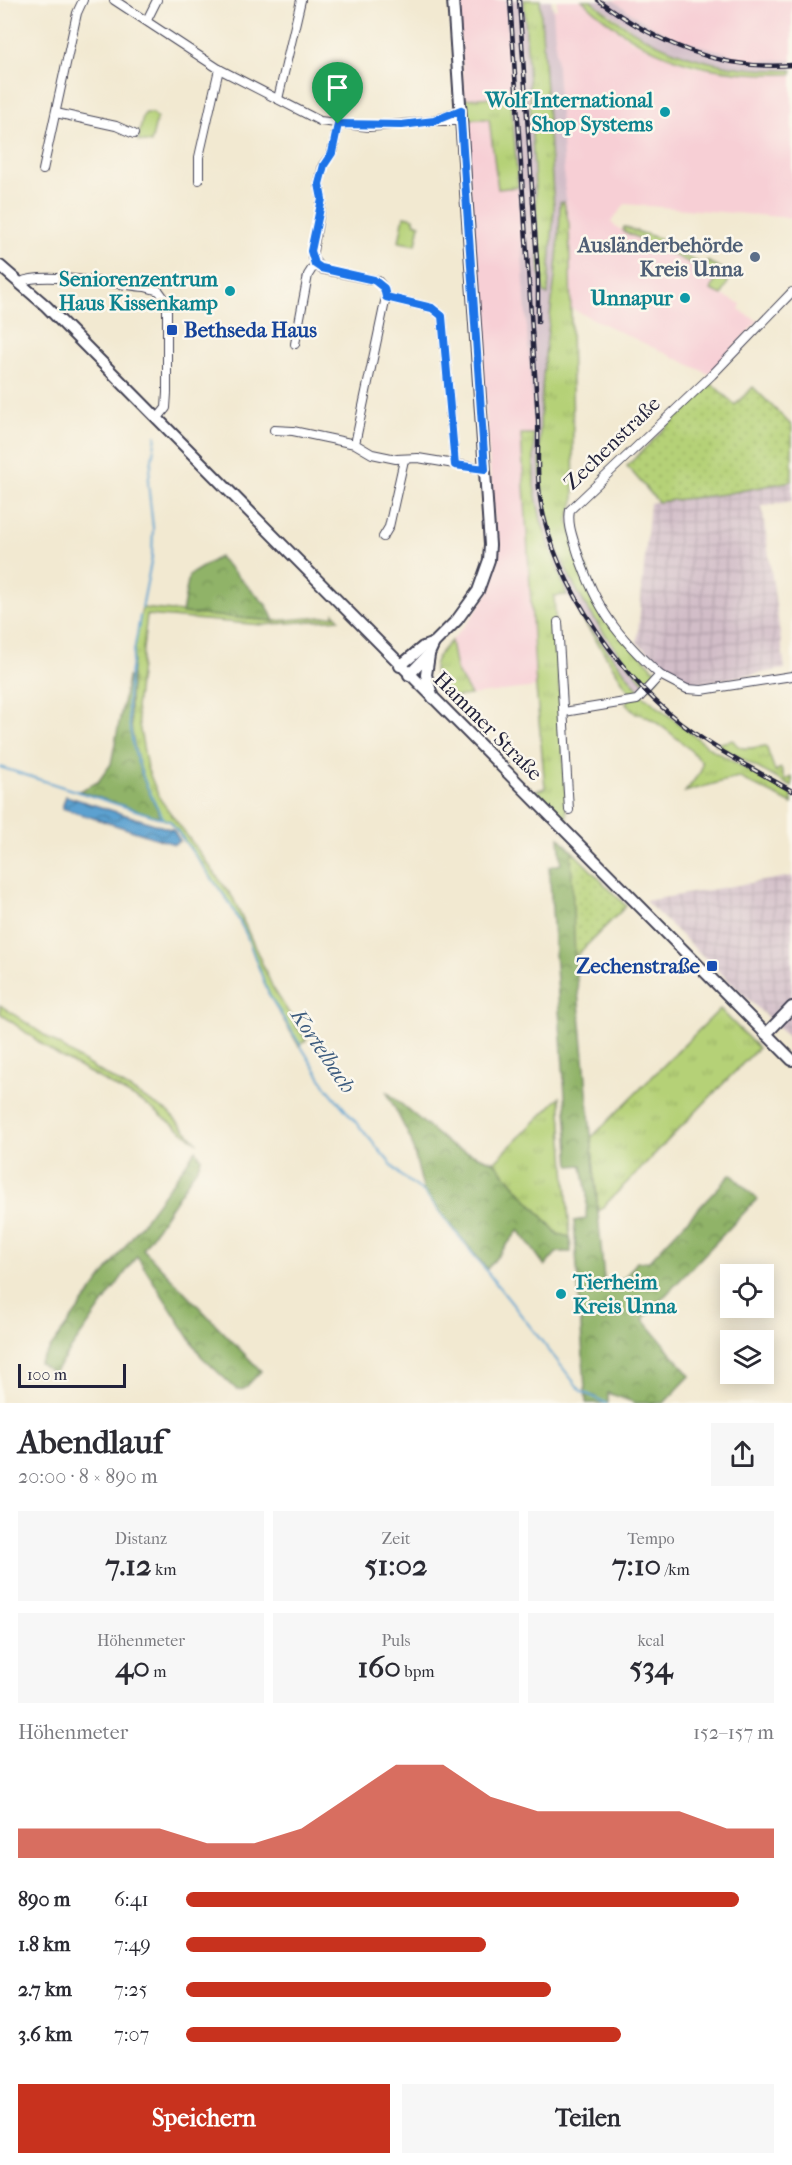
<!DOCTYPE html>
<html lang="de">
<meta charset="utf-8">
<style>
:root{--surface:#fff;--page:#f7f7f7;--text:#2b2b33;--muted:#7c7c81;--accent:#c8321e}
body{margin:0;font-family:"IM FELL French Canon",serif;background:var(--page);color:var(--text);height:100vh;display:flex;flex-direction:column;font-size:22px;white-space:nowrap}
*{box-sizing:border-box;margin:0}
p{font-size:20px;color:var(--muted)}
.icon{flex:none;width:33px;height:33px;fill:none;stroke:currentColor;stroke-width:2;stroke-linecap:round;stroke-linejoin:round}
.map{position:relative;height:1403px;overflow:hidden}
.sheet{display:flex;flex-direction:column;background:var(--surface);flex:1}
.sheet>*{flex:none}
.tools{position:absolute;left:720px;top:1264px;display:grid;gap:12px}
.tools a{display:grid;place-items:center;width:54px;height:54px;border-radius:0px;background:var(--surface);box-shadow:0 3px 15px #0003;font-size:30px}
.scale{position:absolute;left:18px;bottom:15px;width:108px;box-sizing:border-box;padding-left:6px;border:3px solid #22223b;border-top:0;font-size:16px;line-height:21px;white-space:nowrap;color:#22223b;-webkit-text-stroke:4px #fbf7ec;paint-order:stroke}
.pin{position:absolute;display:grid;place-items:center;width:51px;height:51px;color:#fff;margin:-62px -26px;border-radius:50% 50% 50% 0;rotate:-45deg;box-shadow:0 0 6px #0007}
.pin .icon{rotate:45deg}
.round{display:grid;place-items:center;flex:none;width:63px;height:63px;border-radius:0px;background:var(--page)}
.head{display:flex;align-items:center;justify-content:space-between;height:102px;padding:0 18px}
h1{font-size:33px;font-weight:700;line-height:45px}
.metrics{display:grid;grid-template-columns:repeat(3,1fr);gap:9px;height:102px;padding:6px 18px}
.metrics div{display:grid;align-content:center;border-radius:0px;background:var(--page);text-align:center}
.metrics b{font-size:30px;font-weight:700}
.metrics small{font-size:16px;font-weight:400}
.metrics p{font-size:16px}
.chart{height:168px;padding:12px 18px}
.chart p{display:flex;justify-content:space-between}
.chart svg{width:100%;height:108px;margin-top:6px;fill:var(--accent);opacity:.7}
.action{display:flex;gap:12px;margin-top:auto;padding:12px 18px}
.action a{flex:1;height:69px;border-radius:0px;background:var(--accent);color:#fff;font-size:24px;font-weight:700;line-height:69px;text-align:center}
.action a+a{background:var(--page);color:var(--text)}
ul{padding:0 18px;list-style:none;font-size:20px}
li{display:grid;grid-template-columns:96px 72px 1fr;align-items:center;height:45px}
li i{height:15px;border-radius:8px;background:var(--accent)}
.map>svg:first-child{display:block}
</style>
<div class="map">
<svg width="792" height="1403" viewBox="0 0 792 1403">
<defs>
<pattern id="industrial-grid" width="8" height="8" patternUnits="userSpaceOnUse" patternTransform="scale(1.5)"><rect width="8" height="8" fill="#d2bdc8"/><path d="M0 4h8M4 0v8" fill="none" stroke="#b4a2ad"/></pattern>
<pattern id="grass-tufts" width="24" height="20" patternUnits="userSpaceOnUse" patternTransform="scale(1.5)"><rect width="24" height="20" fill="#b5d177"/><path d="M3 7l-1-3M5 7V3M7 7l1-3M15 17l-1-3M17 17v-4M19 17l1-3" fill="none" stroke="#9bb368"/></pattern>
<pattern id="forest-crowns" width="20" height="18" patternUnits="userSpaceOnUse" patternTransform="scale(1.5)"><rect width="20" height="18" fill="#90b368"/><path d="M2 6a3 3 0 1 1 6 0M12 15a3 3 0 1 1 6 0" fill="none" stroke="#759157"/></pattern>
<pattern id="garden-dots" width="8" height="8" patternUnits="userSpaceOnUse" patternTransform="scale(1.5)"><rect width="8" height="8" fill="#b5d177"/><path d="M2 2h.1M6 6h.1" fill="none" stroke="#9bb368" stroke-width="1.8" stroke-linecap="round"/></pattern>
<pattern id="water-waves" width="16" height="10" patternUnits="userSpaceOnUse" patternTransform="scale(1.5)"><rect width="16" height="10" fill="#5ba1d0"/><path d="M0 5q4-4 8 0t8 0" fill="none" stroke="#4b83aa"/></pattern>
</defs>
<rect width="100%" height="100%" fill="#fbf7ec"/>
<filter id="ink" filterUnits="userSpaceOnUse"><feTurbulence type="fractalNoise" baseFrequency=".0167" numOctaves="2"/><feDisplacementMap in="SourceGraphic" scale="12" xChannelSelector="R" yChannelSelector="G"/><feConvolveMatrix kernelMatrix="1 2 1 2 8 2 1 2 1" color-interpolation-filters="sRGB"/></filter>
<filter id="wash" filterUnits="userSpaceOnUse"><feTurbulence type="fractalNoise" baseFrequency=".008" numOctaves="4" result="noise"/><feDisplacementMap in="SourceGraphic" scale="24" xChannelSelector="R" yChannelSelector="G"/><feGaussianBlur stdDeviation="1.35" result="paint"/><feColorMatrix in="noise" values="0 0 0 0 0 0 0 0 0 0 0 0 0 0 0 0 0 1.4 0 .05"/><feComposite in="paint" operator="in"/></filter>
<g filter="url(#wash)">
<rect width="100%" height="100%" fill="#f2e9d1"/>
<g fill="#f7cfd5">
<polygon points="457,0 505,0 511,96 464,99"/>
<polygon points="557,0 582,0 630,40 692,67 750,74 792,74 792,218 625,204 611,222 616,227 718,276 711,290 741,304 739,310 758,321 709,374 570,308 569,224 564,202 553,9 557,9"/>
<polygon points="613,0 792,0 792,61 731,60 677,39 638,18"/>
<polygon points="465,119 489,119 498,188 518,187 534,434 521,435 536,687 471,695 456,670 451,641 472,617 489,590 494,565 495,540"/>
</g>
<g fill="url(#industrial-grid)">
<polygon points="792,480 792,501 762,506 785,669 689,685 637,643 650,503"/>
<polygon points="792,876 792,1041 645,901"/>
</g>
<g fill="#d2bdc8">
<polygon points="505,0 551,0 553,9 566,202 560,202 560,241 545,357 541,441 543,495 557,547 574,584 604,636 648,686 640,692 624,674 567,595 541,521 534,486 534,434"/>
<polygon points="591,0 613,0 638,18 677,39 731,54 731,60 792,60 792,70 735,68 691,59 645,38"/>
</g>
<g fill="url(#grass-tufts)" stroke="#6c7a59" stroke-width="1.5">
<polygon points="524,0 540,0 554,208 548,295 544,293 540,273"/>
<path d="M582,0H591C649,51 716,72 792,70V74C705,76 647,60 582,0Z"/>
<polygon points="511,96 518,187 498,189 489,119 465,119 464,99"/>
<path d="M560,202H564L569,224L570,263L574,501L568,520L607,620L660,675L649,688C600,634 555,570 543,496C536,457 541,396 545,355C551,304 560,254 560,202Z"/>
<polygon points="624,227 664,240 662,245 705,266 707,261 725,270 722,275 727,277 730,272 732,273 722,295 711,290 717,276 623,231"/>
<polygon points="521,434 534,434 534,486 541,521 567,595 554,596 567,820 535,791 545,788 536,687"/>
<path d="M142,608L274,621L334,616V613L339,619L262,625L147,615L136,708L147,768L160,799L233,898L273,988L306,1040L299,1046L269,995L246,934L229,902L170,821L163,819C120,744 126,690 142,608Z"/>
<path d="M579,614L643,695L711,749L792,794V804L738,777L685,792L701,771L702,762C690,749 651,713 636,714L626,703L630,693Z"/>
<path d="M451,641L456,670L471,695L447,698C430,671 428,664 451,641Z"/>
<path d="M733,740C740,753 752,747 766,746L775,771L781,768L785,780L792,777V787L715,744Z"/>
<polygon points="0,1005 84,1062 168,1112 198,1143 144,1103 54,1053 0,1013"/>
<polygon points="720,1009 758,1048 598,1212 591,1138"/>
<polygon points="560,1097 570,1237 558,1235 494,1162"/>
</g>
<g fill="url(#forest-crowns)" stroke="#596a52" stroke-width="1.5">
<polygon points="219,557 267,606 274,621 182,613 189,575"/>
<path d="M132,675C125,731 135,770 163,819L79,791L98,782L111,764L128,677Z"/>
<polygon points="559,837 574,853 571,855 575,957 605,1291 626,1276 637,1262 649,1261 731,1174 757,1199 643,1319 690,1376 664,1403 636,1403 608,1393 608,1403 586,1403 574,1221 586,1219 587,1194 582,1165 570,1166 549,867 561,864"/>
<polygon points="386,1091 451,1146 494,1162 558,1234 570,1237 571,1252 557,1252 545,1266 519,1230 487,1269 424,1192 411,1140"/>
<polygon points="196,1150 201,1158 200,1163 143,1249 261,1371 244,1389 237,1390 201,1356 137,1256 54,1373 39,1363"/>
</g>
<g fill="#b5d177" stroke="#6c7a59" stroke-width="1.5">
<polygon points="146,113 152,113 157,118 151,143 138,141 143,116"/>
<polygon points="404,216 414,218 414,222 420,224 416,245 399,242"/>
</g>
<g fill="url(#garden-dots)" stroke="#6c7a59" stroke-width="1.5">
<polygon points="711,383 735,405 753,387 792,426 792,481 725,494 658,502 627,466"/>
<polygon points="574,853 626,906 575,957 571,855"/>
</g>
<polygon fill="url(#water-waves)" stroke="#3e6286" stroke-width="1.5" points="66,796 173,830 180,841 174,844 62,808"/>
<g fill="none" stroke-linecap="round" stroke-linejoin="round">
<g stroke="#5ba1d0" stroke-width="2">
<polyline points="142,608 152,557 153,528 148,483 156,436"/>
<path d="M140,616C136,645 127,678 128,708C130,748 143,784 163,818"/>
<polyline points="0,767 170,821 229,902 246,934 269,995 327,1088 401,1176 424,1192 581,1391 606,1403"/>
</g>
</g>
</g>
<g filter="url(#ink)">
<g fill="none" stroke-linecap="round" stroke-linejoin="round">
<g stroke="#414052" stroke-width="10">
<g id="minor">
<polyline points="114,0 219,69 320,121 369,127 434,121 461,121"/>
<polyline points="147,20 157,0"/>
<polyline points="278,99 301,0"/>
<polyline points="56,113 116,126 134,134"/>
<polyline points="434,120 461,110"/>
<polyline points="338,124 332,153 323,165 319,184 322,199 312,257 321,269 378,281 384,288 386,297 355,444 372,454 396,459 418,458 485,469"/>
<polyline points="43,170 77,13 83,0"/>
<polyline points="199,180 199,157 219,69"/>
<path d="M21,282C41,271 120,285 145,287L159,291L167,302V393L166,408L157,419"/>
<polyline points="386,297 432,308 442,316 455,465"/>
<polyline points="295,344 308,275 315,264"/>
<polyline points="274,430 293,431 355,444"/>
<polyline points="383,537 389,527 404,460"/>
<polyline points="558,622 569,810"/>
<polyline points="660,675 687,689 702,690 792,676"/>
<path d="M564,712L637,700L660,675C617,636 597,610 578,554C574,540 567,525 570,510L712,375L792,292"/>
</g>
</g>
<g stroke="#414052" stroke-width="14">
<g id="tertiary">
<polyline points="429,655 426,675 433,698"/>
<polyline points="400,666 423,647 434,643"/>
<polyline points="409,675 429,654 434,643 457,620 478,591 489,560 490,545 453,0"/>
<polyline points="766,1034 792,1007"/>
</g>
</g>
<g stroke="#414052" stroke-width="14">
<polyline id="secondary" points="0,266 46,306 792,1060"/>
</g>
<use href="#minor" stroke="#fff" stroke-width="8"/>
<use href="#tertiary" stroke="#fff" stroke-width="10"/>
<use href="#secondary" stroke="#fff" stroke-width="10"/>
<g stroke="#22223b" stroke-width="4.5">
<g id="rail">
<path d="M510,0L538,419C539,445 536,471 540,497C553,585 625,685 697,735C727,756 760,773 792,791"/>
<polyline points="519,0 538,275 538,322"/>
<path d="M598,0C655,42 719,71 792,65"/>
</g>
</g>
<use href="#rail" stroke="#fbf7ec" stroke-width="2" stroke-dasharray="7" stroke-linecap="butt"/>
</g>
</g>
<g fill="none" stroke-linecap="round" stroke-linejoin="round" filter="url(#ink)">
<g stroke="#fff" stroke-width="12">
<polygon id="route" points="461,110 461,121 485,469 455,465 442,316 432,308 386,297 384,288 374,280 321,268 315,264 311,251 322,199 319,184 324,165 332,153 338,124 402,125 434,121"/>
</g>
<use href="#route" stroke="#1a73e8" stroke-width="8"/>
</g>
<g fill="#0f9aa8" stroke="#fbf7ec" stroke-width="2">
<circle cx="665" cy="112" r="6"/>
<circle cx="230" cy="291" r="6"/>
<circle cx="685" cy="298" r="6"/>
<circle cx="561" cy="1294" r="6"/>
</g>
<circle fill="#5c6f8a" stroke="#fbf7ec" stroke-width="2" cx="755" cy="257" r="6"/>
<g fill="#1a4fb4" stroke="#fbf7ec" stroke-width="2">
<rect x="166" y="324" width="12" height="12" rx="3"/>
<rect x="706" y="960" width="12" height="12" rx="3"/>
</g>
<g text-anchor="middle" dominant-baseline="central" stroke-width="5" stroke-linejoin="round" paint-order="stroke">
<g font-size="21" font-weight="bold" fill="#0d838f" stroke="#fbf7ec" text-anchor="end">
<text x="653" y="100">Wolf International<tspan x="653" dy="24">Shop Systems</tspan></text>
<text x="218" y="279">Seniorenzentrum<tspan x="218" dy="24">Haus Kissenkamp</tspan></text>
<text x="673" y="298">Unnapur</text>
<text x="573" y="1282" text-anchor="start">Tierheim<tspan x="573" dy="24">Kreis Unna</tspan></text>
</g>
<g font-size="21" font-weight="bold" fill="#4e5e75" stroke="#fbf7ec" text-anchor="end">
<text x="743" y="245">Ausländerbehörde<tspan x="743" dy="24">Kreis Unna</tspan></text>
</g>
<g font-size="21" font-weight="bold" fill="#164399" stroke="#fbf7ec" text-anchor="start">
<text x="184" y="330">Bethseda Haus</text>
<text x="700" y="966" text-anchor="end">Zechenstraße</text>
</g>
<g font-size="21" fill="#22223b" stroke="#fbf7ec">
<text transform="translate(612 443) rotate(-44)">Zechenstraße</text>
<text transform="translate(488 726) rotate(45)">Hammer Straße</text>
</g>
<g font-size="22" font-style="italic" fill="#3c5b7e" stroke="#fbf7ec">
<text transform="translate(323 1051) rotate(56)">Kortelbach</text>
</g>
</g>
</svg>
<div class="tools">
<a><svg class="icon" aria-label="locate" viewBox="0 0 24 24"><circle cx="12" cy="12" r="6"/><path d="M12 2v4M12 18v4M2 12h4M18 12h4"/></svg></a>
<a><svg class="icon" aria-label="layers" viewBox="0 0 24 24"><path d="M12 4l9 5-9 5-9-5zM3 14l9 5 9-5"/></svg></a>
</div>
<div class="scale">100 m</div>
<div class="pin" style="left:338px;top:124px;background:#1e9e55"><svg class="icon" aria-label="arrive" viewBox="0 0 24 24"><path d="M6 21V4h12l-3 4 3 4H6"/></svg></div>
</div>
<section class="sheet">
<div class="head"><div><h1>Abendlauf</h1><p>20:00 · 8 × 890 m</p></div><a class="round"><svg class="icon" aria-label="share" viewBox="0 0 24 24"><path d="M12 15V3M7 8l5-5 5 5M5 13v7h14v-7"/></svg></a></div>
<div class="metrics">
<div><p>Distanz</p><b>7.12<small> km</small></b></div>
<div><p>Zeit</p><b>51:02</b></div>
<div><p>Tempo</p><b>7:10<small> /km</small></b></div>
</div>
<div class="metrics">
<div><p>Höhenmeter</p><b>40<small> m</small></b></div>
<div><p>Puls</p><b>160<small> bpm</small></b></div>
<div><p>kcal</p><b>534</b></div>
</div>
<div class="chart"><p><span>Höhenmeter</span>152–157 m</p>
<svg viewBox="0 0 160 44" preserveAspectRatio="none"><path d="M0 44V32L10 32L20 32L30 32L40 38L50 38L60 32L70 19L80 6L90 6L100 19L110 25L120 25L130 25L140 25L150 32L160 32V44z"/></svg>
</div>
<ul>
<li><b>890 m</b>6:41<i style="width:94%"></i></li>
<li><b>1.8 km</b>7:49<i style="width:51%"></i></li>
<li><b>2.7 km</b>7:25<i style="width:62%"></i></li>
<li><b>3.6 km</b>7:07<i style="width:74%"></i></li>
</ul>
<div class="action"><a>Speichern</a><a>Teilen</a></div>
</section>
